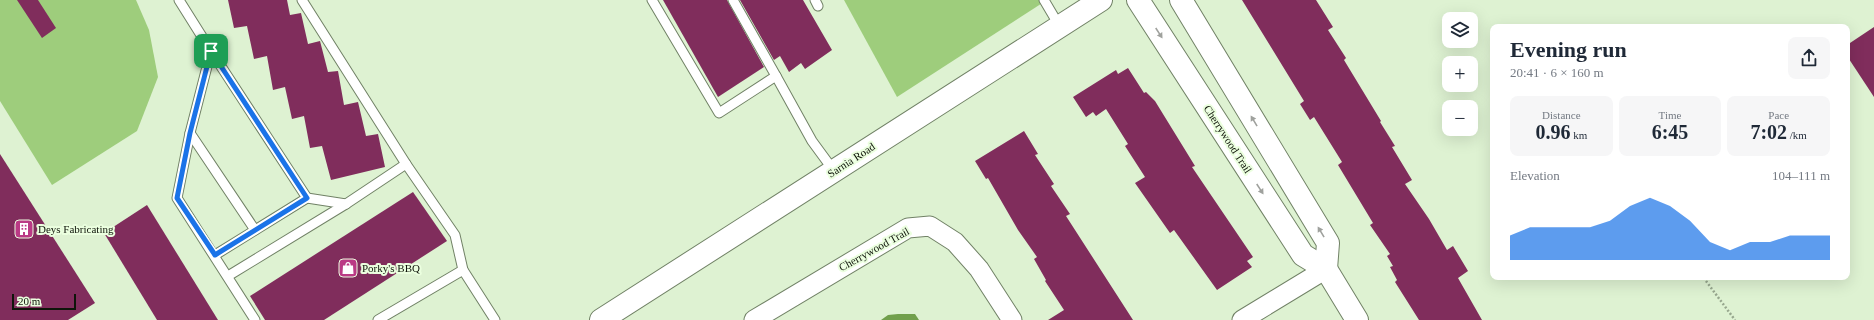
<!DOCTYPE html>
<meta charset="utf-8">
<style>
:root{--surface:#fff;--page:#f6f6f7;--text:#1f2937;--muted:#747a83;--accent:#1a73e8}
body{margin:0;font-family:Georgia,serif;background:var(--page);color:var(--text);height:100vh;display:flex;flex-direction:column;font-size:15px;white-space:nowrap}
*{box-sizing:border-box;margin:0}
p{font-size:13px;color:var(--muted)}
.icon{flex:none;width:22px;height:22px;fill:none;stroke:currentColor;stroke-width:2;stroke-linecap:round;stroke-linejoin:round}
.map{position:relative;flex:1;overflow:hidden}
.details{position:absolute;left:1490px;top:24px;width:360px;height:256px;display:flex;flex-direction:column;background:var(--surface);border-radius:8px;box-shadow:0 4px 16px #0002}
.details>*{flex:none}
.buttons{position:absolute;left:1442px;top:12px;display:grid;gap:8px}
.buttons a{display:grid;place-items:center;width:36px;height:36px;border-radius:8px;background:var(--surface);box-shadow:0 4px 16px #0002;font-size:20px}
.scale{position:absolute;left:12px;bottom:10px;width:64px;box-sizing:border-box;padding-left:4px;border:2px solid #0f150a;border-top:0;font-size:11px;line-height:14px;white-space:nowrap;color:#0f150a;-webkit-text-stroke:3px #ebffdf;paint-order:stroke}
.pin{position:absolute;display:grid;place-items:center;width:34px;height:34px;color:#fff;margin:-17px;border-radius:8px;box-shadow:0 2px 6px #0006}
.round{display:grid;place-items:center;flex:none;width:42px;height:42px;border-radius:8px;background:var(--page)}
.head{display:flex;align-items:center;justify-content:space-between;height:68px;padding:0 20px}
h1{font-size:22px;font-weight:600;line-height:30px}
.figures{display:grid;grid-template-columns:repeat(3,1fr);gap:6px;height:68px;padding:4px 20px}
.figures div{display:grid;align-content:center;border-radius:8px;background:var(--page);text-align:center}
.figures b{font-size:20px;font-weight:600}
.figures small{font-size:11px;font-weight:400}
.figures p{font-size:11px}
.chart{height:112px;padding:8px 20px}
.chart p{display:flex;justify-content:space-between}
.chart svg{width:100%;height:72px;margin-top:4px;fill:var(--accent);opacity:.7}
.map>svg:first-child{display:block}
</style>
<div class="map">
<svg width="1874" height="320" viewBox="0 0 1874 320">
<rect width="100%" height="100%" fill="#def2d2"/>
<g fill="#9ecd7c">
<polygon points="0,0 136,0 149,30 158,77 137,131 52,185 0,101"/>
<polygon points="844,0 1047,0 897,97"/>
</g>
<polygon fill="#71a04c" points="898,314 915,314 919,320 881,320 888,315"/>
<g fill="#802d5c">
<polygon points="17,0 38,0 56,28 42,38"/>
<polygon points="228,0 287,0 290,15 301,13 308,44 320,41 328,72 338,71 344,105 358,102 366,136 378,134 385,167 331,180 322,146 310,148 304,116 292,119 285,87 273,90 267,56 254,59 247,26 234,28"/>
<polygon points="663,0 727,0 764,67 718,97"/>
<polygon points="740,0 803,0 832,50 805,69 801,63 789,72 780,56 774,60"/>
<polygon points="1242,0 1316,0 1333,27 1328,30 1346,58 1344,60 1381,121 1380,122 1395,146 1392,147 1412,180 1405,184 1429,219 1447,250 1453,246 1468,271 1458,278 1482,320 1419,320 1395,282 1397,280 1390,267 1393,266 1387,256 1390,254 1370,225 1373,223 1338,165 1342,162 1314,117 1310,120 1300,104 1304,101"/>
<polygon points="1874,27 1874,97 1847,56 1847,45"/>
<polygon points="1128,68 1144,93 1146,92 1155,101 1195,166 1192,167 1253,257 1247,261 1252,267 1217,290 1174,230 1170,233 1135,183 1145,177 1125,146 1128,144 1106,109 1096,116 1093,112 1086,117 1073,97 1116,70 1118,74"/>
<polygon points="1024,131 1038,154 1035,155 1054,184 1051,186 1070,214 1066,216 1133,320 1048,320 1064,310 1045,281 1046,280 1034,259 1037,257 1018,230 988,178 986,179 975,161"/>
<polygon points="0,154 95,303 68,320 0,320"/>
<polygon points="413,192 447,241 324,320 265,320 250,296"/>
<polygon points="147,205 218,320 157,320 104,233"/>
</g>
<g fill="none" stroke-linecap="round" stroke-linejoin="round">
<g stroke="#718266" stroke-width="11">
<g id="service">
<polyline points="179,0 211,51 190,133 177,198 255,320"/>
<polyline points="302,0 406,164"/>
<polyline points="652,0 719,113 776,76 812,141 834,171"/>
<polyline points="733,0 776,76"/>
<polyline points="815,0 818,6"/>
<polyline points="1044,0 1060,27"/>
<polyline points="211,51 307,198 215,255"/>
<polyline points="190,133 255,230"/>
<polyline points="307,198 346,204"/>
<polyline points="228,276 346,204 406,164 455,235 463,270"/>
<polyline points="378,320 463,270 495,320"/>
</g>
</g>
<g stroke="#718266" stroke-width="21">
<g id="minor">
<polyline points="754,320 908,228 930,226 955,242 979,269 1012,320"/>
<polyline points="1242,320 1326,269"/>
</g>
</g>
<g stroke="#718266" stroke-width="24">
<g id="tertiary">
<polyline points="1138,0 1303,255 1326,269 1357,320"/>
<polyline points="1181,0 1328,243 1326,269"/>
</g>
</g>
<g stroke="#718266" stroke-width="24">
<polyline id="secondary" points="601,320 1101,0"/>
</g>
<polyline stroke="#97a78e" stroke-width="2.5" stroke-dasharray="2 2" stroke-linecap="butt" points="1706,281 1735,320"/>
<use href="#service" stroke="#fff" stroke-width="9"/>
<use href="#minor" stroke="#fff" stroke-width="19"/>
<use href="#tertiary" stroke="#fff" stroke-width="22"/>
<use href="#secondary" stroke="#fff" stroke-width="22"/>
</g>
<defs><path id="oneway-solid" d="M-6-.8H1V-3.2L6.5 0L1 3.2V.8H-6Z"/></defs>
<g fill="#9fa19d">
<use href="#oneway-solid" transform="translate(1159 33) rotate(57)"/>
<use href="#oneway-solid" transform="translate(1254 121) rotate(-121)"/>
<use href="#oneway-solid" transform="translate(1260 189) rotate(57)"/>
<use href="#oneway-solid" transform="translate(1321 232) rotate(-121)"/>
</g>
<g fill="none" stroke-linecap="round" stroke-linejoin="round">
<g stroke="#fff" stroke-width="8">
<polygon id="route" points="211,51 307,198 215,255 177,198 190,133"/>
</g>
<use href="#route" stroke="#1a73e8" stroke-width="5"/>
</g>
<defs>
<g id="building-square" transform="scale(1)"><rect x="-9" y="-9" width="18" height="18" rx="4" fill="#ba3a85" stroke="#ebffdf"/><path d="M-4-6H4V6H1V3H-1V6H-4ZM-2.5-4.3h1.7v1.8h-1.7ZM.8-4.3h1.7v1.8H.8ZM-2.5-1h1.7V.8h-1.7ZM.8-1h1.7V.8H.8Z" fill="#fff"/></g>
<g id="shop-square" transform="scale(1)"><rect x="-9" y="-9" width="18" height="18" rx="4" fill="#ba3a85" stroke="#ebffdf"/><path d="M-5-2.5h2.3a2.7 3.5 0 0 1 5.4 0H5L5.5 6h-11ZM-1.5-2.5h3a1.5 2.3 0 0 0-3 0Z" fill="#fff"/></g>
</defs>
<g fill-rule="evenodd">
<use href="#building-square" x="24" y="229"/>
<use href="#shop-square" x="348" y="268"/>
</g>
<g text-anchor="middle" dominant-baseline="central" stroke-width="4" stroke-linejoin="round" paint-order="stroke">
<g font-size="11" fill="#0f150a" stroke="#ebffdf">
<text transform="translate(1228 139) rotate(57)">Cherrywood Trail</text>
<text transform="translate(851 160) rotate(-33)">Sarnia Road</text>
<text transform="translate(874 249) rotate(-29)">Cherrywood Trail</text>
</g>
<g font-size="11" fill="#0f150a" stroke="#ebffdf" text-anchor="start">
<text x="38" y="229">Deys Fabricating</text>
<text x="362" y="268">Porky's BBQ</text>
</g>
</g>
</svg>
<div class="buttons">
<a><svg class="icon" aria-label="layers" viewBox="0 0 24 24"><path d="M12 4l9 5-9 5-9-5zM3 14l9 5 9-5"/></svg></a>
<a>+</a>
<a>−</a>
</div>
<div class="scale">20 m</div>
<div class="pin" style="left:211px;top:51px;background:#1e9e55"><svg class="icon" aria-label="arrive" viewBox="0 0 24 24"><path d="M6 21V4h12l-3 4 3 4H6"/></svg></div>
<section class="details">
<div class="head"><div><h1>Evening run</h1><p>20:41 · 6 × 160 m</p></div><a class="round"><svg class="icon" aria-label="share" viewBox="0 0 24 24"><path d="M12 15V3M7 8l5-5 5 5M5 13v7h14v-7"/></svg></a></div>
<div class="figures">
<div><p>Distance</p><b>0.96<small> km</small></b></div>
<div><p>Time</p><b>6:45</b></div>
<div><p>Pace</p><b>7:02<small> /km</small></b></div>
</div>
<div class="chart"><p><span>Elevation</span>104–111 m</p>
<svg viewBox="0 0 160 44" preserveAspectRatio="none"><path d="M0 44V29L10 24L20 24L30 24L40 24L50 20L60 11L70 6L80 11L90 20L100 33L110 38L120 33L130 33L140 29L150 29L160 29V44z"/></svg>
</div>
</section>
</div>
